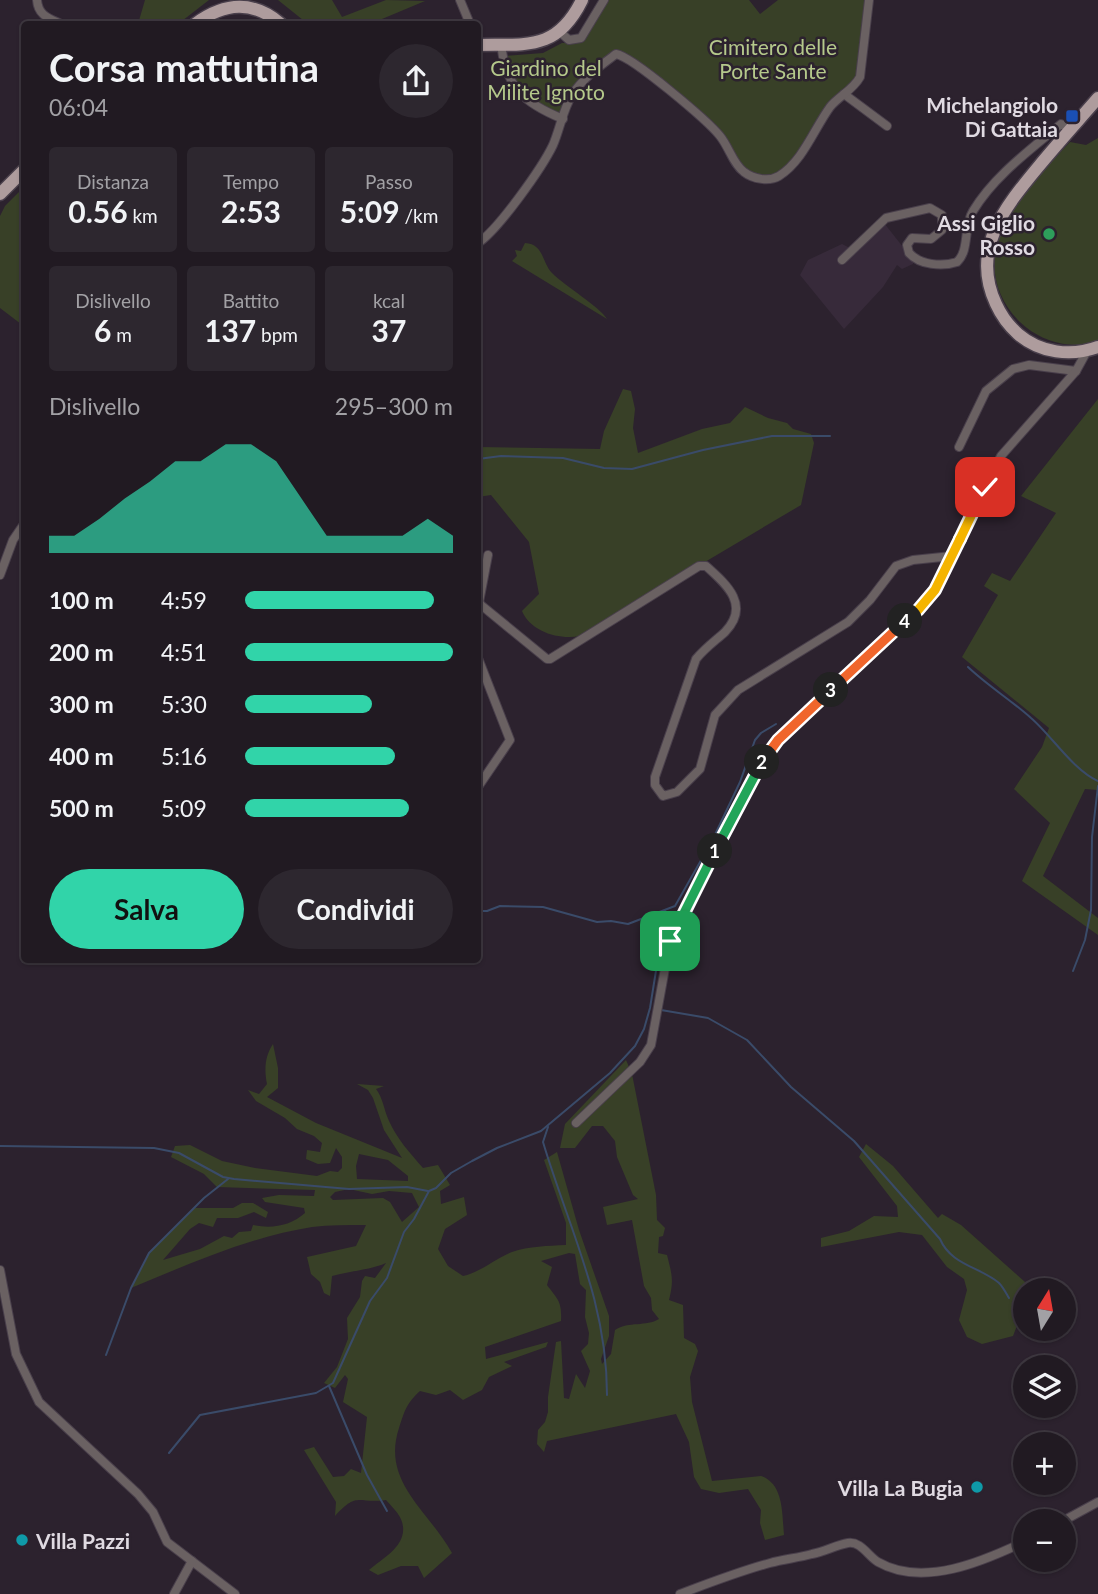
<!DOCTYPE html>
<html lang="it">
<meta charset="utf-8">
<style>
:root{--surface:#211a22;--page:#2d272f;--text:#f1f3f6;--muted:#a2a1a5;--line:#3e3840;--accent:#31d4a9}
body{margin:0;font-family:Lato,sans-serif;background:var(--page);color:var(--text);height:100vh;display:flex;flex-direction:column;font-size:26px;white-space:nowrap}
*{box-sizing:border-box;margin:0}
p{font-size:23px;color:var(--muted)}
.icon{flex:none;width:38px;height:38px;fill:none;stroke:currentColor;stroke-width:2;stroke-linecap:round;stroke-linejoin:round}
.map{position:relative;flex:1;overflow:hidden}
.details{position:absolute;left:21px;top:21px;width:460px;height:942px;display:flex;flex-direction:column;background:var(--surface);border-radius:7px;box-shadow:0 2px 5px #0004,0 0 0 2px var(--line)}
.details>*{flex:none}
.needle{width:46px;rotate:11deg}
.buttons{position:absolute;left:1013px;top:1278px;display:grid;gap:14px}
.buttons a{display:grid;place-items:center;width:63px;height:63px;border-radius:50%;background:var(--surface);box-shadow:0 2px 5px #0004,0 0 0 2px var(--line);font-size:35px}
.pin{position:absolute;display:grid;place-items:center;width:60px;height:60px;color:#fff;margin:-30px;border-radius:14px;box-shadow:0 4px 10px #0006}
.km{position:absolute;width:35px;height:35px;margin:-18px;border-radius:50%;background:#222;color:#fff;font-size:19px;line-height:35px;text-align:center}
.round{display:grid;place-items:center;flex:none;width:74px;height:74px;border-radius:37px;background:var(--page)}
.head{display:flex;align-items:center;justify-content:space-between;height:119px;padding:0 28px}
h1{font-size:38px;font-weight:700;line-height:52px}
.stats{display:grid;grid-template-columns:repeat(3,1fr);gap:10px;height:119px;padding:7px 28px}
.stats div{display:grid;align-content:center;border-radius:7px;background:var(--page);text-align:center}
.stats b{font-size:30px;font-weight:700}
.stats small{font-size:19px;font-weight:400}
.stats p{font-size:19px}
.chart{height:196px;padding:14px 28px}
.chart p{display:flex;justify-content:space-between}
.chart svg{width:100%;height:126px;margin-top:7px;fill:var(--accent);opacity:.7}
.cta{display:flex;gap:14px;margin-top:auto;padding:14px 28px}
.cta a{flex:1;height:80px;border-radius:42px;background:var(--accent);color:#111;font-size:28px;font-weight:700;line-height:80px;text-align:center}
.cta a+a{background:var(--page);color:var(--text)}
ul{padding:0 28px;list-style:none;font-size:23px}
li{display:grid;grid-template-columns:112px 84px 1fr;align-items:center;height:52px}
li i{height:18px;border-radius:9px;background:var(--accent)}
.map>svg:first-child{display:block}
</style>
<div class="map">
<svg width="1098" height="1594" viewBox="0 0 1098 1594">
<rect width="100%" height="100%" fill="#2c222e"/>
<polygon fill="#372a3a" points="884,223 914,261 913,264 902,269 897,265 883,287 844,329 800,275 808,260 842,244 856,251"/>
<g fill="#384027" fill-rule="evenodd">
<polygon points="145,0 209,0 178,24 138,24"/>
<polygon points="278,0 332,0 342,17 386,0 425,1 370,24 308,24"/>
<path d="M605,0H749L760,14L778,0H867C865,21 865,44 861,65C857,86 794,160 776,176H764L745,169L719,133L619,52L586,76L562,115C525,99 519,93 505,56L543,53L562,43H572Z"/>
<path d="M1098,138V341C1039,360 979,301 998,242C1011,202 1043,171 1070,142L1086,145Z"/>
<polygon points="24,187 24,252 21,265 24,266 24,314 21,324 0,308 0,216 5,206"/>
<path d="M525,243C544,244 542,263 552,273C566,287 599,306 607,319L512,261L517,256L515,250L521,251Z"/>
<path d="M623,389L631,391L635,409L633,428L638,453L702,429L730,423L745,407L768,418L787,423L793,429L811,434L814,443L801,505L580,636C559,640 531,632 522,611L539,594L529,542L491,495L478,497V447L600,449L604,431Z"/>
<polygon points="1098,399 1098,790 1085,789 1043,876 1098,918 1098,935 1022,881 1050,823 1014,789 1042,747 1049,728 962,657 998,595 984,586 992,573 1010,581 1056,513 1021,496"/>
<path d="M273,1044L278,1068V1088L267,1097L316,1123L402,1158L384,1130L373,1098L368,1090L357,1084L384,1086L376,1089C383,1098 384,1110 389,1121C397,1139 410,1153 423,1168L438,1165L450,1185L440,1191L441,1204L464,1197L467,1215L445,1229L438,1249L448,1266L463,1276C481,1272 495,1259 512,1252C529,1246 548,1246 566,1245V1223L544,1160L557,1152L579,1230L609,1316V1336L601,1359L602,1364L611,1354L615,1330C629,1321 646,1327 659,1319L652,1310L651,1298L644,1286L632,1220L607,1225L603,1207L638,1199L633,1195L617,1157L615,1141L603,1126H592L575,1148H560L565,1124L626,1060L632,1074L656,1195L657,1220L665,1228L663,1236L659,1237L658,1253L667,1255C672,1275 674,1280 669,1300L683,1305L684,1338L695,1344L698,1351L690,1377L692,1402L712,1481L761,1476C784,1484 782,1514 784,1535L765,1540L760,1523L761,1510L748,1489L719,1493L701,1489L694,1477L689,1442L676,1414L547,1441L544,1452L537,1444L538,1430L545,1422L548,1412V1397L556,1342L561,1341L564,1398L569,1399L576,1374L585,1388L590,1371L581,1351L588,1344L589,1333L585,1317L586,1290L580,1284L575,1254L569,1253L541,1261L552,1267L547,1285C558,1300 562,1301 561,1321L485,1347L486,1359L548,1342L546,1347L504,1362L512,1366L489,1377L482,1390L463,1400L450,1390L436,1395L420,1391C406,1404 405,1410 399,1428C381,1482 429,1511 452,1553L424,1578L418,1566H401L378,1575L369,1570C383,1558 409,1545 402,1522C400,1514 391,1506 386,1500C357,1504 358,1491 335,1516L336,1502L304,1450L314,1447L333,1477L344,1476L351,1469L361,1473L367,1417L343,1402L348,1379L345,1375L335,1388L324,1383L337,1367L348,1339L347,1318L360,1297L362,1281L365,1276L375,1278L386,1263C370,1270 350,1271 332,1276L330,1296L324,1293L320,1282L311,1274L307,1257L356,1246L366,1225C348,1225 329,1225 312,1227C249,1237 189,1264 131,1288L149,1253L195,1208H233L242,1203H253L268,1212L266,1218L254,1212L238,1218H217L213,1227L199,1223L190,1229L163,1260L200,1249L224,1236L232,1238L239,1232L251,1231L253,1225C272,1229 290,1226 305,1213L304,1208L265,1202L262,1198L279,1195L314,1196L315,1190L217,1187L204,1174L171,1157L175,1146L190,1145L222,1161L255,1168L317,1176L330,1171L338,1172L342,1168V1157L336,1148L330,1163L318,1164L306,1159L307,1150L320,1152L322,1143L314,1136L297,1129L285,1118L256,1101L248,1090L259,1094L267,1084C264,1069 265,1056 273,1044ZM359,1154L388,1160L408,1176V1181L357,1179L356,1166ZM349,1189L372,1194L389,1191L412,1193L419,1207L402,1222L390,1202L383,1198L333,1200L330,1197L335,1192Z"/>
<polygon points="866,1144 893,1166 938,1218 942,1214 961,1225 1025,1282 1021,1315 1013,1336 982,1344 967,1337 959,1320 967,1290 964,1279 947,1267 922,1235 899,1232 821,1247 821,1238 849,1231 874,1216 898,1217 897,1206 859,1157"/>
</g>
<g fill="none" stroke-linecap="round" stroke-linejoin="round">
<g stroke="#3a4b69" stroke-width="2">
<polyline points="478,459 501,456 563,458 604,468 632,469 703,450 772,436 830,436"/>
<path d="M968,667C988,686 1011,700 1031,718C1051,735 1074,771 1098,781"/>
<polyline points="478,911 487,911 500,906 543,907 597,922 611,921 628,924 675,906 712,841 740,782 755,740 761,733 776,724"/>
<polyline points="1073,971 1085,940 1091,910 1092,837 1098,786"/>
<path d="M661,1010L708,1018L747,1040L791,1087L854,1141L940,1239C951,1265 980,1267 999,1283C1003,1287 1006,1293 1009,1298"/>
<path d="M548,1127L543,1142C569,1229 607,1301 607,1395"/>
<polyline points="0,1146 154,1148 179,1153 223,1177 234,1179 349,1189 407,1187 428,1191"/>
<polyline points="106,1355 131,1288 149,1253 204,1198 228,1179"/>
<polyline points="329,1386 367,1475 387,1511"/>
<polyline points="169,1453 200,1415 316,1393 333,1383 370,1301 387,1278 404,1232 414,1219 429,1191 436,1188 451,1173 472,1161 497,1148 541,1131 610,1073 635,1046 644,1029 650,1008 659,952 659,926 665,910"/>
</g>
<g stroke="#493f4b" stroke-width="10">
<g id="minor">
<path d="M37,0C38,15 48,18 61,24"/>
<polyline points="460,0 470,24"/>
<polyline points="560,32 569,40 581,38 604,0"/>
<path d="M501,44C506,88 524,103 563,119"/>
<polyline points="844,94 887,126"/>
<path d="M478,243C498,230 542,168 553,145C560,129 563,109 572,95C583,78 600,66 616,54C633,57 708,121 720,136C729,147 733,164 744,172C753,179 769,182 779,176C803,161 814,129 830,107C839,96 853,90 860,77L869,0"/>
<path d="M842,260L886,218L930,208L942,215V230L931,239L912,238L907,245L909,253C920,265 942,267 957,262C970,250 963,227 973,211C994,176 1030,150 1061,124L1070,129"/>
<polyline points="959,447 986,391 1013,369 1029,365 1076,371"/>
<path d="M488,555L479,602L481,605L547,659H550L699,566H706C726,584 751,605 725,632C715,641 705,648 696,659L655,777V785L663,796L677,792L700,769L715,715L738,690L848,622L870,600L896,566L913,560L952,556"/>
<polyline points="0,575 13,540 24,524"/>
<polyline points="478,658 510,740 478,787"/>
<polyline points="576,1123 640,1062 651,1045 670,941 676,926 764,759 778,740 930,597 1001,456 1076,371 1087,351"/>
<polyline points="0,1270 16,1354 39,1402 138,1494 153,1512 167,1542 235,1594"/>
<polyline points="1063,1521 1098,1502"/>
<polyline points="174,1594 192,1561"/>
<path d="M680,1594C709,1583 740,1571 770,1563C784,1559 798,1558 812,1554C824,1552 836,1545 848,1543C861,1541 868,1556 878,1562C923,1588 984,1561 1026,1541"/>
</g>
</g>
<g stroke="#493f4b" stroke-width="15">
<g id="primary">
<path d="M195,24C225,2 253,0 281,24"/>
<path d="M478,45C527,44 557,51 582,0"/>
<path d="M1098,98C1078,121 1058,143 1039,166C1005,207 970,249 996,304C1001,315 1009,326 1018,334C1040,353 1071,357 1098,347"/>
<polyline points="0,194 24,170"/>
</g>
</g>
<use href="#minor" stroke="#6a6162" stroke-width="8"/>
<use href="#primary" stroke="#ae9c9d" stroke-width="12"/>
</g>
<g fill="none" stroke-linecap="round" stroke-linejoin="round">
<g stroke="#fff" stroke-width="14">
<polyline id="split-1" points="670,941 715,851"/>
</g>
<g stroke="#fff" stroke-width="14">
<polyline id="split-2" points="715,851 762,762"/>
</g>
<g stroke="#fff" stroke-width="14">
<polyline id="split-3" points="762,762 778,740 831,690"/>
</g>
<g stroke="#fff" stroke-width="14">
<polyline id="split-4" points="831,690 905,621"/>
</g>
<g stroke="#fff" stroke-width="14">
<polyline id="split-5" points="905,621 918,610 935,590 960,539"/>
</g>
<g stroke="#fff" stroke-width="14">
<polyline id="split-6" points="960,539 985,487"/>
</g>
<use href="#split-1" stroke="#22a559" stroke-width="9"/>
<use href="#split-2" stroke="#22a559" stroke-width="9"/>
<use href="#split-3" stroke="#f0652b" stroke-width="9"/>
<use href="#split-4" stroke="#f0652b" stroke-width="9"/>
<use href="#split-5" stroke="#f5b400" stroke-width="9"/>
<use href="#split-6" stroke="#f5b400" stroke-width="9"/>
</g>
<rect fill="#1a4fb4" stroke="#2c222e" stroke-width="2.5" x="1065" y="109" width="14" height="14" rx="3.5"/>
<circle fill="#2e9e5b" stroke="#2c222e" stroke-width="2.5" cx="1049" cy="234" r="7"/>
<g fill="#0f9aa8" stroke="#2c222e" stroke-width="2.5">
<circle cx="977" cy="1487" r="7"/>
<circle cx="22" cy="1540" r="7"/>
</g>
<g text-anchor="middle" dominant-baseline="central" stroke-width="5" stroke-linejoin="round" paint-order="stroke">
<g font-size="21" fill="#b5c98b" stroke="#2c222e">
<text x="773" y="46">Cimitero delle<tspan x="773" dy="24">Porte Sante</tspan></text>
<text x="546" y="67">Giardino del<tspan x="546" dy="24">Milite Ignoto</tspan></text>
</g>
<g font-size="21" font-weight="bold" fill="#e0dae2" stroke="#2c222e" text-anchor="end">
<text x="1058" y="104">Michelangiolo<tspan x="1058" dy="24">Di Gattaia</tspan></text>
<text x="1035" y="222">Assi Giglio<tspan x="1035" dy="24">Rosso</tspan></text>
<text x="963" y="1487">Villa La Bugia</text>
<text x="36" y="1540" text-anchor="start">Villa Pazzi</text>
</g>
</g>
</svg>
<div class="buttons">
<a><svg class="needle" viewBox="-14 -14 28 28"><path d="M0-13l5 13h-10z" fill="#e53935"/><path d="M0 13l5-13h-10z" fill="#a2a1a5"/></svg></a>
<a><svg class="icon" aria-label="layers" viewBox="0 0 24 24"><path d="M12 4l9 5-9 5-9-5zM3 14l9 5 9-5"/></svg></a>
<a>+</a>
<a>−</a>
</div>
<div class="pin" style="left:670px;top:941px;background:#1e9e55"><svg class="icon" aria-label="arrive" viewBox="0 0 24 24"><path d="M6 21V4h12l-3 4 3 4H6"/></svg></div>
<div class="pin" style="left:985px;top:487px;background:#d93025"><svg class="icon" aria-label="check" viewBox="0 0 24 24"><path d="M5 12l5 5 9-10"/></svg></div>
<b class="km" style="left:715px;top:851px">1</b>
<b class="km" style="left:762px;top:762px">2</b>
<b class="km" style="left:831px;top:690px">3</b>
<b class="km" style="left:905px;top:621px">4</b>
<section class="details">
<div class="head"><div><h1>Corsa mattutina</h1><p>06:04</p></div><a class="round"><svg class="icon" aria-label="share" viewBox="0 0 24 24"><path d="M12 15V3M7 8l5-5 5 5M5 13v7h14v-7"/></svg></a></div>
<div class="stats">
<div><p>Distanza</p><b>0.56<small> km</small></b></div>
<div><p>Tempo</p><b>2:53</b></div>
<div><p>Passo</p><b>5:09<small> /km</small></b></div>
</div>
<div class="stats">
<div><p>Dislivello</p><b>6<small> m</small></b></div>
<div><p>Battito</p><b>137<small> bpm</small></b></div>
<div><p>kcal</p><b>37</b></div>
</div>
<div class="chart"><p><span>Dislivello</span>295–300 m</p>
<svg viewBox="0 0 160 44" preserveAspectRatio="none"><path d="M0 44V38L10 38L20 32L30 25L40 19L50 12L60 12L70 6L80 6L90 12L100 25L110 38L120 38L130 38L140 38L150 32L160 38V44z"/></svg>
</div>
<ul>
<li><b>100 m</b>4:59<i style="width:91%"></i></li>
<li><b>200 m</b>4:51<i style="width:100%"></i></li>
<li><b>300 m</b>5:30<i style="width:61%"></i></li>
<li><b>400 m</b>5:16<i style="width:72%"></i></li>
<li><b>500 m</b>5:09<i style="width:79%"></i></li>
</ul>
<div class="cta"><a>Salva</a><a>Condividi</a></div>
</section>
</div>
